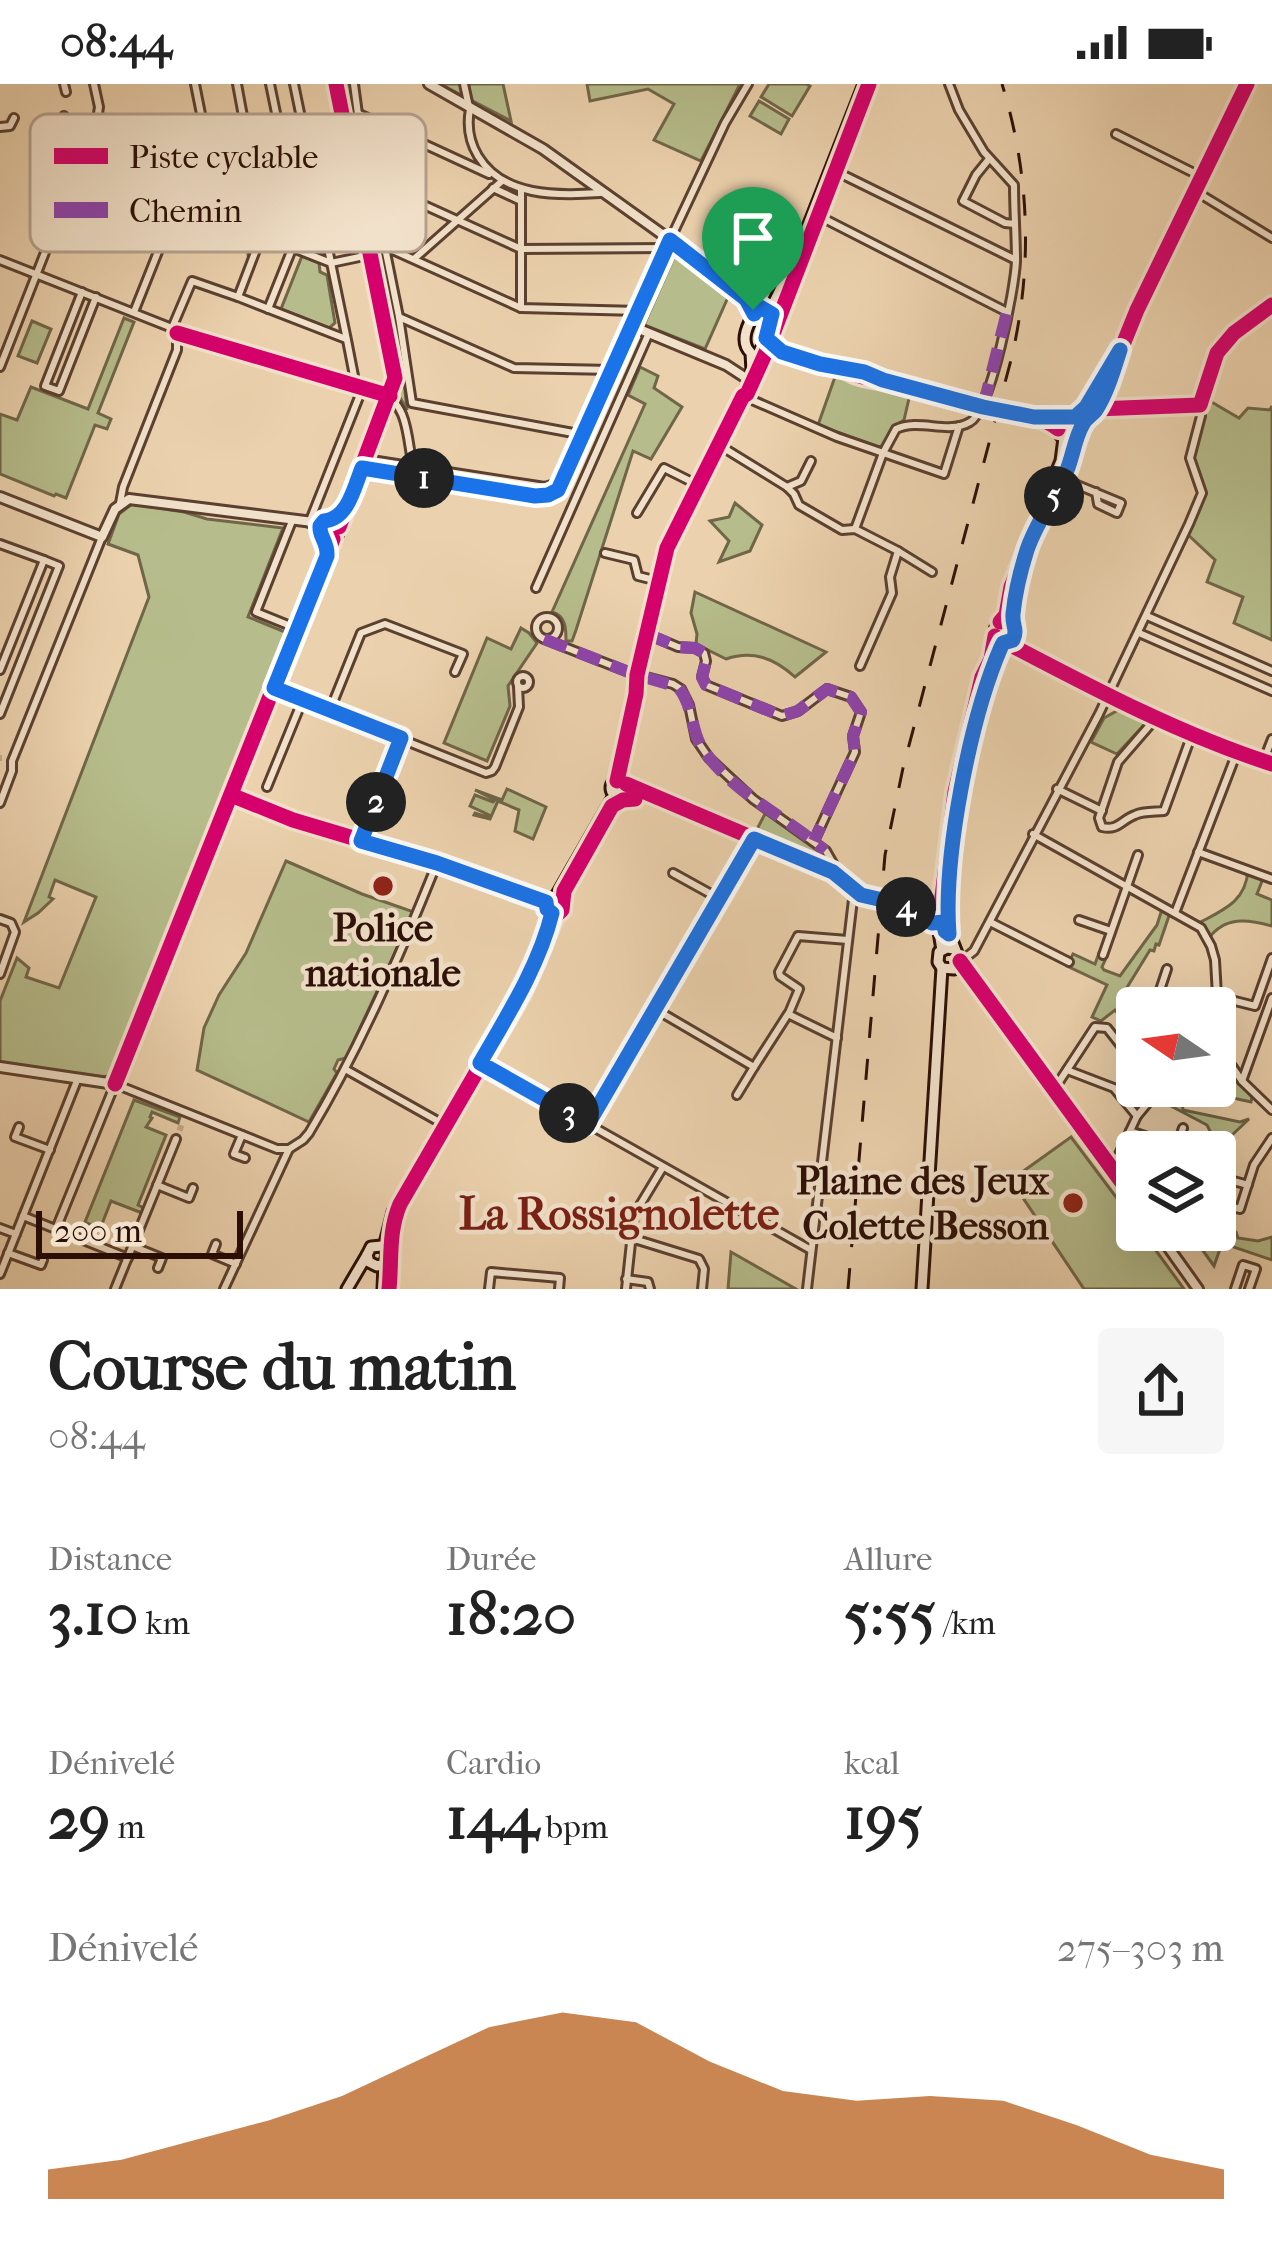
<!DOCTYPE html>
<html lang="fr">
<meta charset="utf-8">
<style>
:root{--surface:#fff;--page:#f6f6f6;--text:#222;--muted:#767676;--accent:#b45309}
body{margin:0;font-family:"IM FELL French Canon",serif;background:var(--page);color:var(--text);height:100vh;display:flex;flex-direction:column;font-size:45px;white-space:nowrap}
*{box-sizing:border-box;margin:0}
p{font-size:39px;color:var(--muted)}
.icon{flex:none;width:66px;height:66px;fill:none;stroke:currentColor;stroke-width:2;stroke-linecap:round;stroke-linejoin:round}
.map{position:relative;height:1205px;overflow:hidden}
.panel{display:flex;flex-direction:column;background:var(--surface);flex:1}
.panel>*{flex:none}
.needle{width:78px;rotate:283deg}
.tools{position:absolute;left:1116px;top:903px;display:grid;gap:24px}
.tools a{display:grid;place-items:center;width:120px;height:120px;border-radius:12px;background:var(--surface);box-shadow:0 12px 48px #0002;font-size:60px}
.scale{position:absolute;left:36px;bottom:30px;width:207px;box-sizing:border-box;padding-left:12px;border:6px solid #2b0f06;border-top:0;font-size:33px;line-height:42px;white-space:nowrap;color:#2b0f06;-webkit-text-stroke:9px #f2e1ca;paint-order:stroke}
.pin{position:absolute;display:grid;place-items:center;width:102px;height:102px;color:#fff;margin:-123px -51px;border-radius:50% 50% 50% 0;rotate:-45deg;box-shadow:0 0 12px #0007}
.pin .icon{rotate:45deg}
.km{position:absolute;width:60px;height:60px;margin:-30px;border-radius:50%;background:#222;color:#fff;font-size:33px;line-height:60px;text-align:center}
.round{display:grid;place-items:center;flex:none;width:126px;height:126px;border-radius:12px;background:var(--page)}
.headline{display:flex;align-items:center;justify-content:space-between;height:204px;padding:0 48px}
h1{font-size:66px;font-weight:700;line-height:90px}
.stats{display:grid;grid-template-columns:repeat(3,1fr);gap:18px;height:204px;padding:12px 48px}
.stats div{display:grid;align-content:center}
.stats b{font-size:60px;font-weight:700}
.stats small{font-size:33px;font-weight:400}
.stats p{font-size:33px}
.chart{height:336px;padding:24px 48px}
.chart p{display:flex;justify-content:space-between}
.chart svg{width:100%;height:216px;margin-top:12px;fill:var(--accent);opacity:.7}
.status{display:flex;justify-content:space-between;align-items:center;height:84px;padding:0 60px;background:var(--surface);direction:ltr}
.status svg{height:33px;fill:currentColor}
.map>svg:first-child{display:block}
</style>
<div class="status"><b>08:44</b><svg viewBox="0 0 49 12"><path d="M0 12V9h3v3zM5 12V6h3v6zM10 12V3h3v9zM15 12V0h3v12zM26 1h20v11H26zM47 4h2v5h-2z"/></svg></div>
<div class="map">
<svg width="1272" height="1205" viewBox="0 0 1272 1205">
<rect width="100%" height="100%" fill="#ebd1ad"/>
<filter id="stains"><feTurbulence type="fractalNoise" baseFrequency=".00167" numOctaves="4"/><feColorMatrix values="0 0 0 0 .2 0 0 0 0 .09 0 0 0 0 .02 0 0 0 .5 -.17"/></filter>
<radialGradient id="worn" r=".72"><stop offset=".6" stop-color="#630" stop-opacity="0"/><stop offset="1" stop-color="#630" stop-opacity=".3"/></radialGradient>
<g fill="#b6bc8b" stroke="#706648" stroke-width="3">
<polygon points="340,0 351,0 405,277 406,296 404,297 407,326 398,310 400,295"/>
<polygon points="440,0 503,0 511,37 442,1"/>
<polygon points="587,0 740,0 701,77 654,56 674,20 648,5 590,17"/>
<polygon points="769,0 806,0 810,2 792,32 761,13"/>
<polygon points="759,17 789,35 781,50 750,32"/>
<polygon points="200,78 229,90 244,86 259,143 248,170 247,163 214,150 212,155 206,153 217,125 234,130 241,106 207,91 205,96 194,92"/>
<polygon points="675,171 729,211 705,265 644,241"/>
<polygon points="302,172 319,179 320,188 327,191 335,239 329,244 281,225"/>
<polygon points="124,234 134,238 98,329 111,335 107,345 95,341 66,414 56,410 54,412 0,390 0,330 17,336 31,303 88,325"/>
<polygon points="32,237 51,245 37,279 18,272"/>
<path d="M640,283L658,292L654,304L682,323L651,375L633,367L576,546L572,557H566C566,544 566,532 552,528L645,320L628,311Z"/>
<polygon points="836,290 910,310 904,336 896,341 882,362 878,363 818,341"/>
<polygon points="1203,313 1239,334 1248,324 1270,326 1272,322 1272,556 1234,539 1243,513 1207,498 1215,476 1185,448 1202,409 1190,374"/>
<polygon points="735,419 762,441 750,467 719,478 729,457 710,437 729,433"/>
<polygon points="132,420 184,428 207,435 283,444 248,533 290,550 116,987 105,993 0,979 0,917 17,874 29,884 26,893 59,904 96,813 55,796 49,813 53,815 38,829 24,838 149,513 138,471 108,460 119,430"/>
<path d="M695,508L826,568L795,593C774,574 753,566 726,575L696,560L697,550L691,529Z"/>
<polygon points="521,544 529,549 537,559 508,602 510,622 487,677 444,659 487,554 511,565"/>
<polygon points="1122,624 1145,636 1144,641 1117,670 1091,658 1104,634"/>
<polygon points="507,705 546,723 533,755 515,747 519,726 498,717 490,735 474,731 475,729 487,733 489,731 470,722 475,711 493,718 495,716 475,706 502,716"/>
<polygon points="766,728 822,767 826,775 822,778 754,751"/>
<polygon points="286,777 362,810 414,828 346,974 338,976 334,985 337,989 309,1038 197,986 204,944 219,911 246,869"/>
<path d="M1248,786L1264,792L1257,810L1272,816V842C1247,835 1225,832 1208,855L1195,841C1221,827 1246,819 1248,786Z"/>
<polygon points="1163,822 1171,826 1159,861 1156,860 1154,867 1150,866 1123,910 1122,917 1137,940 1137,954 1115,926 1101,937 1092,933 1107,901 1067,882 1073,870 1095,880 1099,869 1107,872 1102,883 1104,886 1120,892 1157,841"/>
<polygon points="1220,965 1253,1008 1251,1018 1178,1002 1215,1002 1215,968"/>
<polygon points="1159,1007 1171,1017 1182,1019 1183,1026 1240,1038 1249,1035 1214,1068 1204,1068 1211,1049 1207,1041 1154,1013"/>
<polygon points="134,1016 180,1033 178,1039 152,1028 150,1033 152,1034 146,1043 166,1051 138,1121 144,1124 142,1129 111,1117 100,1145 85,1138"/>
<polygon points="1071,1053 1137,1141 1137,1146 1141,1146 1184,1205 1084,1205 1011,1096"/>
<polygon points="1215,1139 1236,1148 1238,1154 1258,1157 1272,1153 1272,1176 1225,1160 1221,1162 1214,1182 1188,1146 1215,1146"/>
<polygon points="731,1168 796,1205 728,1205"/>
</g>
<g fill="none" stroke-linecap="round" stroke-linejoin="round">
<g stroke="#c5aa8c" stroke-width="6" stroke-dasharray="6 3" stroke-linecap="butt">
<polyline points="0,674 2,674"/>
<polyline points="176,1055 182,1040"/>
</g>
<g stroke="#5b4030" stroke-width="12">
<g id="minor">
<polyline points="64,0 66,8"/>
<polyline points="294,0 347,256 355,297 354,301"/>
<polyline points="354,0 358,30 399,233 412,319 584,351"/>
<polyline points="464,0 469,23"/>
<path d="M470,25C467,41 469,57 478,72C503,113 557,112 600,109"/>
<polyline points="359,30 489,90"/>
<polyline points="64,32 63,41 91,52"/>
<polyline points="303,42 342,33"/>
<polyline points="0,43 10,42 14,34"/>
<polyline points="1116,50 1202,93"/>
<polyline points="284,67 307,62"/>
<polyline points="989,75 976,91 963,117 1005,139 1015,140"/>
<polyline points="831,85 1016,176"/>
<polyline points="373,98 521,165 667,164"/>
<polyline points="36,102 39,112 64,121"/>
<polyline points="493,104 521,117"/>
<polyline points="521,105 521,224"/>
<polyline points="1195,107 1272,154"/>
<polyline points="813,129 1007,228"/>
<polyline points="670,156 725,39 748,0"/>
<polyline points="386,163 521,224 639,227"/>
<polyline points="293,164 331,179 369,171"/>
<polyline points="415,174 502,97"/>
<polyline points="0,176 172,244 177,249 368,305"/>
<polyline points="82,208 45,302 59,307 96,213"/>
<polyline points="238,213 346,255"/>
<polyline points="268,225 300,145 270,0"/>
<polyline points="134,228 205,50 195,0"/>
<polyline points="399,233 514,284 612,286"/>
<polyline points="172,244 192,197 238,213 264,145 237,0"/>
<polyline points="0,283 97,36 99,23 94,0"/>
<path d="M380,309C409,318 407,356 413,383"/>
<polyline points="743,312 837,353 944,390 959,342"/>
<polyline points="1096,325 1200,321 1217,269 1234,249 1272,221"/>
<polyline points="719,361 787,403 794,410 799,421 842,446 855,445 898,467 890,493 892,509 860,582"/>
<polyline points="365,375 545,403 564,397"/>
<polyline points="362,384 535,412 550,410 561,403"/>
<polyline points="1058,393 1121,419 1117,429 1098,420 1096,408"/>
<polyline points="563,399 632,242"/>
<polyline points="787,403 801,397 811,377"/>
<polyline points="120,419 123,403 177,266 177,249"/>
<polyline points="637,429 664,384 698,401"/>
<polyline points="292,437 256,528 298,545"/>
<polyline points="309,439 363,303"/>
<path d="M855,445L883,369L896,345C920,334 948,351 970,338C991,327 1015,204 1016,177C1016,152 1014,127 1014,101L984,68L959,26L949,0"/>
<polyline points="0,460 44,476"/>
<polyline points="898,467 932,488"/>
<polyline points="605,469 634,476 638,492 658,497"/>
<polyline points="536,504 649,249"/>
<polyline points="1147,532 1272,587"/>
<circle cx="547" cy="544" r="11"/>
<polyline points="1139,549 1272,607"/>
<polyline points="647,550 678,563 695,564 704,569 706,577 702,593 706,601 782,632 798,627 827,605 851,613 861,628 853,652 855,668 814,757"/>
<polyline points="544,555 631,589 673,600 681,605 689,621 696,655 709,674 753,715 826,767 834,781 833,788"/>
<polyline points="0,586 44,476 59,482 0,630"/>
<circle cx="523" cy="598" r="6"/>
<polyline points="274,604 486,689 492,687 495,683 519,623 518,602"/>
<polyline points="330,626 361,549 385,540 463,570 455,588"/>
<path d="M1156,634L1118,678L1099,734L1102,743C1118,747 1121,736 1135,731C1143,727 1155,728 1164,727L1192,650"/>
<polyline points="1263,678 1272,655"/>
<polyline points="267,703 303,615"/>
<polyline points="1057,705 1102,727"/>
<polyline points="231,711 293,736 437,779 546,818"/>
<polyline points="0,719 12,687 12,677 102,453"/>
<polyline points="1033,750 1201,844 1211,862 1215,876 1220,965 1242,997 1272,1026"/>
<polyline points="361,757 401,654"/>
<polyline points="1198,768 1272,795"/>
<polyline points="673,789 720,815"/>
<polyline points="1175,829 1237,668"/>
<polyline points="0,835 11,839 15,848 0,890"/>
<polyline points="1079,836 1111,847"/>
<polyline points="990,838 1069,878"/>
<polyline points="1103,871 1138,771"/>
<polyline points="961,877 974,867 1099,630 1189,440 1202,409 1190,374 1201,332 1200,321"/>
<polyline points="1167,885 1159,909 1182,917"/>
<polyline points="1180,924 1182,917 1199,922 1235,917 1255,922 1272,874"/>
<polyline points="655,925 754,983 788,930 837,954"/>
<polyline points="789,929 799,905 780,892 779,888 798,852 848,856"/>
<polyline points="480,979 811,1166"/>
<polyline points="345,985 443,1040"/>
<polyline points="1067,986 1114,1004 1137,1032"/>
<polyline points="1242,997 1272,914"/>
<polyline points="1055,1004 1095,943 1107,944 1137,982"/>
<polyline points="737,1011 754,983"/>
<polyline points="588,1040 754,756"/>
<polyline points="19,1043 15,1053 50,1066"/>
<polyline points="1130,1047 1177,1063"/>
<polyline points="242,1051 234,1070 245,1074"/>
<polyline points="1125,1058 1157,1068"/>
<path d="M289,1065L303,1056L309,1049C360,964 400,871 437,779"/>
<polyline points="1175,1068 1183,1044"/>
<polyline points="1112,1085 1137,1032 1162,1002"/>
<polyline points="157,1101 189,1114 193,1104"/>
<polyline points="1248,1101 1230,1096 1222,1120 1240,1125 1254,1081 1272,1054"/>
<polyline points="23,1132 128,1174"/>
<polyline points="0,1144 16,1150"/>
<polyline points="56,1145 115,1000 277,1065 289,1065"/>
<polyline points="631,1154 699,1175 704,1185 702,1205"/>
<polyline points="216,1160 212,1170 236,1180"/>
<polyline points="132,1162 162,1174 158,1184"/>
<polyline points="8,1169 41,1181 43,1176"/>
<polyline points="0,1190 78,994"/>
<polyline points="626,1195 648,1198 650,1205"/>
<polyline points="115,1205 176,1055"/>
<polyline points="224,1205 289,1065"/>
<polyline points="489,1205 491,1188 560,1194 559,1205"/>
<polyline points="626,1205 634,1131 663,1083"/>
<polyline points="807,1205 854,807"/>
<polyline points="1235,1205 1243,1181 1256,1185 1249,1205"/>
</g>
</g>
<g stroke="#5b4030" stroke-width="14">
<g id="tertiary">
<polyline points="336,0 395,294 339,443"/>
<polyline points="429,0 543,65 666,153 746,215 761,223"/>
<polyline points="670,156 632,242 726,281 749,296"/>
<polyline points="761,268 781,268 820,280 876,291 882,295"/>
<polyline points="847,286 863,294 883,296 989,324"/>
<polyline points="1011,329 1050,339 1058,345"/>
<polyline points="1036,333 1064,333"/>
<polyline points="0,413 102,453 115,425 129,415 321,439"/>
<circle cx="329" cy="446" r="10"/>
<path d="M1007,559C1093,604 1179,650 1272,680"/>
<polyline points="626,700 833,788 854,807 865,813 900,820 932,839 937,846"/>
<polyline points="623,710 643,711"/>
<polyline points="960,877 1137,1119"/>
<polyline points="0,983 115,1000 333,455"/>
<polyline points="1156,1146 1198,1205"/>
</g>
</g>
<g stroke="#2b0f06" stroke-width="15">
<g id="secondary">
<path d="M752,287L751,269C738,257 749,238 757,225L764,223L772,229"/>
<circle cx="1070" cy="344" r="12"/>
<polyline points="1075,333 1086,323 1117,270"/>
<polyline points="1081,341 1101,315 1137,226 1247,0"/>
<polyline points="1038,432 1061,377 1064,354"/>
<polyline points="1000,538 1006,531 1011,503 1036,443 1070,379 1075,354"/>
<polyline points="1014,540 1007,536 997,540 994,549 997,555 1007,559 1016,550 1013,528 1023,485"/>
<path d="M975,621C981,597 991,576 995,552"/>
<circle cx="619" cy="704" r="8"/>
<polyline points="617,697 636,610 637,591 667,464 743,312 770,243 774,218 797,171 864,0"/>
<circle cx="553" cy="821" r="7"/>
<polyline points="555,814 615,710"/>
<polyline points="954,865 947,864 939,868 938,878 942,884 954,885 960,877 948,846 958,726 983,615 1003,559"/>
<polyline points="942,866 938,842 949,749"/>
<polyline points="384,1163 393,1128 519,910 552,829"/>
<polyline points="347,1205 367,1171"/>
<polyline points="383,1205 384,1180 388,1169 382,1162 371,1163 367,1171 369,1178 377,1182 384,1180"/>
<polyline points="922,1205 942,884"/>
</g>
</g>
<use href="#minor" stroke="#f2e1ca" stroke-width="6"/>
<use href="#tertiary" stroke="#f2e1ca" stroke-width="8"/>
<use href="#secondary" stroke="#f2e1ca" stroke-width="9"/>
<path stroke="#2b0f06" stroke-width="3" stroke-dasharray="21 21" stroke-linecap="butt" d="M848,1205L885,771L903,684L1011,276C1033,184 1030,91 1002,0"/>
<g stroke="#5b4030" stroke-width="14" stroke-linecap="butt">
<polyline id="tertiary-bridge" points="989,324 1011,329"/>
</g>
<use href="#tertiary-bridge" stroke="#f2e1ca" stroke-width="8"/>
<g stroke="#8e44ad" stroke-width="12" stroke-dasharray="24 12" stroke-linecap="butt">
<polyline points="983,323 1007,228"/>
<polyline points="647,550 678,563 695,564 704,569 706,577 702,593 706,601 782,632 798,627 827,605 851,613 861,628 853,652 855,668 814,757"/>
<path d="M544,555L631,589L678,603C695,623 689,649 707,671C739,713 787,733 825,767"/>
</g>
<g stroke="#f2e1ca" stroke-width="22">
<g id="cycleway">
<polyline points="336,0 395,294 339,443"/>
<polyline points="177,249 390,312"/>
<path d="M847,286C862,296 876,294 892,299C923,307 954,316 985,324C1009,329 1038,329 1058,345"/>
<polyline points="1096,325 1200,321 1217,269 1234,249 1272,221"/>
<polyline points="1081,341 1101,315 1137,226 1247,0"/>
<polyline points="535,412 554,409 564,397 632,242"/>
<polyline points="1000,538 1006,531 1011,503 1036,443 1070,379 1075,354"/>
<path d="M1007,559C1093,604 1179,650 1272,680"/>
<polyline points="617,697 636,610 637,591 667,464 743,312 747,310 766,268 869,0"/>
<polyline points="626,700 833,788 854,807 876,815"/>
<polyline points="231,711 293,736 437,779 546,818"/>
<polyline points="939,837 955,708 982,593 991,575 995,552"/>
<polyline points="960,877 1137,1119"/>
<polyline points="115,1000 333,455"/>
<path d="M389,1205C392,1176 388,1148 400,1120L523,908L555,832L562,826L564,807L612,722L623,716L635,715L636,711"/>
</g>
</g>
<use href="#cycleway" stroke="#d6006c" stroke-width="15"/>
</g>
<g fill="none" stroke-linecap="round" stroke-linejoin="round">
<g stroke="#fff" stroke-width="24">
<path id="route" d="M670,156L746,215L754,230L760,223L772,230L766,254L782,268L820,280L864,288L883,296L983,323L1034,333H1075L1086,323L1120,266C1114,285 1107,309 1096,326C1092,331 1086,334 1083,340C1074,355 1073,374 1065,391C1053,417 1036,439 1027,466C1021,485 1015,510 1013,530C1012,542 1018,545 1013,556L1003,559L1001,563C970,635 943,772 949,850L945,847L944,838L932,839L900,820L861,811L833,788L754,755L588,1040L480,979C507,932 539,882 552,829L547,825L546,818L437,779L361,757L401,654L274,604L327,472C328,458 319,453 320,442L324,437C348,435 354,404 362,384L535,412L548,411L558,406Z"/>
</g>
<use href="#route" stroke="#1a73e8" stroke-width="15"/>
</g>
<g fill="#8f2418" stroke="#f2e1ca" stroke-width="4.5">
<circle cx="383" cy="802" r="12"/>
<circle cx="1073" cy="1119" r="12"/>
</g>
<g text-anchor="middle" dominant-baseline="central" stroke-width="9" stroke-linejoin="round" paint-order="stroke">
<g font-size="39" font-weight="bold" fill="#2b0f06" stroke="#f2e1ca">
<text x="383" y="844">Police<tspan x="383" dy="45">nationale</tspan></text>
<text x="1049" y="1097" text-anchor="end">Plaine des Jeux<tspan x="1049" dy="45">Colette Besson</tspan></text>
</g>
<g font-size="45" font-weight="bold" fill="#7a1f14" stroke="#f2e1ca">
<text x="619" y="1130">La Rossignolette</text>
</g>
</g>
<rect x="30" y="30" width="396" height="138" rx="18" fill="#f2e1ca" stroke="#b6a28f" stroke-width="3"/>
<rect x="54" y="64" width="54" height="16" fill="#d6006c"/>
<rect x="54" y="118" width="54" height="16" fill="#8e44ad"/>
<g font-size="33" fill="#2b0f06">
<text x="129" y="84">Piste cyclable</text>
<text x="129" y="138">Chemin</text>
</g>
<rect width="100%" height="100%" filter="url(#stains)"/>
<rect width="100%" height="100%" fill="url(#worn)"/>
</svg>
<div class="tools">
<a><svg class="needle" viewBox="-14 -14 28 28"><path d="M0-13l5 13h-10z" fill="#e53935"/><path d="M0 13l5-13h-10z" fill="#767676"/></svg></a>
<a><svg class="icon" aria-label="layers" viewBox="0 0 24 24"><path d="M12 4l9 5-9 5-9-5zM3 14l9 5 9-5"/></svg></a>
</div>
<div class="scale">200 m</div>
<div class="pin" style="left:753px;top:226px;background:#1e9e55"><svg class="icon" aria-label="arrive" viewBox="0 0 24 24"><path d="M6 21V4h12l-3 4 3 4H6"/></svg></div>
<b class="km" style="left:424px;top:394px">1</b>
<b class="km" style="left:376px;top:718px">2</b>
<b class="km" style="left:569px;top:1029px">3</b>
<b class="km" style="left:906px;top:823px">4</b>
<b class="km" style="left:1054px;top:412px">5</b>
</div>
<section class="panel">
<div class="headline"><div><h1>Course du matin</h1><p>08:44</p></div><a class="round"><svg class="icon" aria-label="share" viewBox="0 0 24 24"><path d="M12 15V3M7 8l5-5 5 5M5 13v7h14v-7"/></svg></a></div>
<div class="stats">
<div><p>Distance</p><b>3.10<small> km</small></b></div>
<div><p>Durée</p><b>18:20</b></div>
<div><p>Allure</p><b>5:55<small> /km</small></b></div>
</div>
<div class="stats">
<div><p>Dénivelé</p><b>29<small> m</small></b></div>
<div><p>Cardio</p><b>144<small> bpm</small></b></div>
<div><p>kcal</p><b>195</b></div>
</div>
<div class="chart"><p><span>Dénivelé</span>275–303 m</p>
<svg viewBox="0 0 160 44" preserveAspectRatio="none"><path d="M0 44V38L10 36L20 32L30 28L40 23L50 16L60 9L70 6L80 8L90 16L100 22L110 24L120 23L130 24L140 29L150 35L160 38V44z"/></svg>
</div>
</section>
